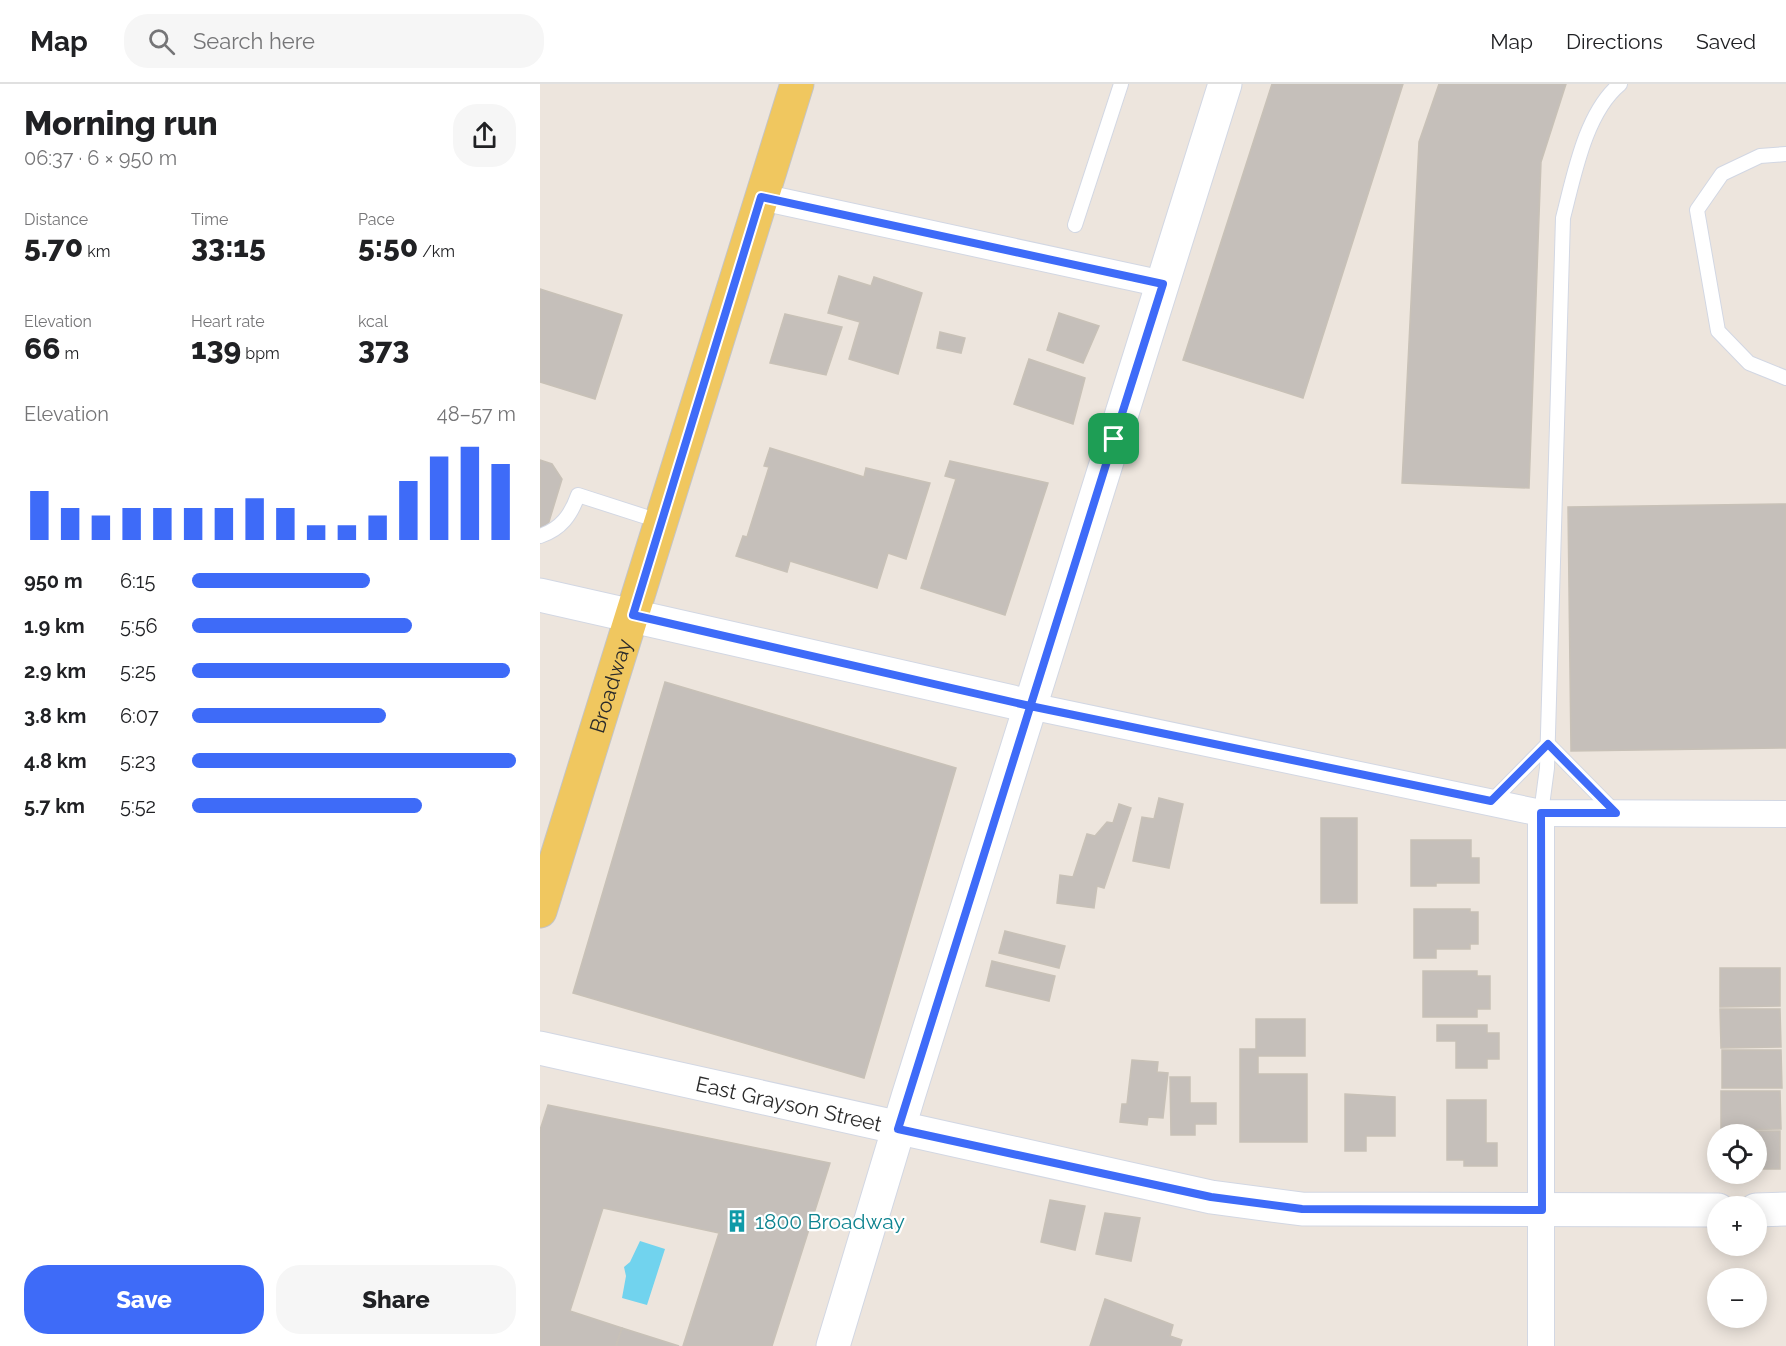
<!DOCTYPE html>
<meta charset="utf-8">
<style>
:root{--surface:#fff;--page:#f6f6f6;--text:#202124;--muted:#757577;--line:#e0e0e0;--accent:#3e6bf8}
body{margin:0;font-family:Raleway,sans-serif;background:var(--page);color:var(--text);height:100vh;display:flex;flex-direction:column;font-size:22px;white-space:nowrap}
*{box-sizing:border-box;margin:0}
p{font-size:20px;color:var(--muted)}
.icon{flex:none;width:33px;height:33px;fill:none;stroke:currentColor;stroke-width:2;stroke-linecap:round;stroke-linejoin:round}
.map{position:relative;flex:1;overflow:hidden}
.details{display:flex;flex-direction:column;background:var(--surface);width:540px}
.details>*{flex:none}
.tools{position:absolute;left:1167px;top:1040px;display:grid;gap:12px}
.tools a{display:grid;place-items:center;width:60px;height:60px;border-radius:50%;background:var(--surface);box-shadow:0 3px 15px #0003;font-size:30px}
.pin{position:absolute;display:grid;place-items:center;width:51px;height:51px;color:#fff;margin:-26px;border-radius:12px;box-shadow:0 3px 9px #0006}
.round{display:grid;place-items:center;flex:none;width:63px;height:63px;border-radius:24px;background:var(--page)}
.head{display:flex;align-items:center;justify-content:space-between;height:102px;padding:0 24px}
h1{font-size:33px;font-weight:800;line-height:45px}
.stats{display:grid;grid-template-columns:repeat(3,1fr);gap:9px;height:102px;padding:6px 24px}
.stats div{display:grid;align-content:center}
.stats b{font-size:30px;font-weight:800}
.stats small{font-size:16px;font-weight:400}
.stats p{font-size:16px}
.chart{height:168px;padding:12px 24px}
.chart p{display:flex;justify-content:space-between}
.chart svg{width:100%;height:108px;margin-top:6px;stroke:var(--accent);stroke-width:6}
.primary-button{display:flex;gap:12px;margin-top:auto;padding:12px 24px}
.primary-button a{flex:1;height:69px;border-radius:24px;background:var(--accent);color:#fff;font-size:24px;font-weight:800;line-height:69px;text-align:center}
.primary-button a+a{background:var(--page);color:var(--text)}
ul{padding:0 24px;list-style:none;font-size:20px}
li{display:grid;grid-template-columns:96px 72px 1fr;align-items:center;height:45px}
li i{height:15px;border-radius:8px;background:var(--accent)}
header{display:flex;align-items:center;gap:36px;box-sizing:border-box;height:84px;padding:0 30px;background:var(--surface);border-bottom:2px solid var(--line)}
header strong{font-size:28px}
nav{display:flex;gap:33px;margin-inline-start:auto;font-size:21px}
.search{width:420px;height:54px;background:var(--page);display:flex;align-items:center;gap:15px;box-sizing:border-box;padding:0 21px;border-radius:24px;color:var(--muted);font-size:22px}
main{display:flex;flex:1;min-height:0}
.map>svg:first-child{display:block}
</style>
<header>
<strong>Map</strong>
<div class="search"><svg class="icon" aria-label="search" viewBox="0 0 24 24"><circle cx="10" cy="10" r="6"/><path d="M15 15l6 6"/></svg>Search here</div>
<nav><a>Map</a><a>Directions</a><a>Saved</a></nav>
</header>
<main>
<section class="details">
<div class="head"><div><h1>Morning run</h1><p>06:37 · 6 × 950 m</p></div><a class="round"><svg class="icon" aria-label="share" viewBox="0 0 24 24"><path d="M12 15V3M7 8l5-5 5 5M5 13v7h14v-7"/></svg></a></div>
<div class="stats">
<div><p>Distance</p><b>5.70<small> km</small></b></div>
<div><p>Time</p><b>33:15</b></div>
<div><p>Pace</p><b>5:50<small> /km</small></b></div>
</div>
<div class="stats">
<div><p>Elevation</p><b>66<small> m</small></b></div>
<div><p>Heart rate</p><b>139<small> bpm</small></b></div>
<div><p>kcal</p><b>373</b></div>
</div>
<div class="chart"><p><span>Elevation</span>48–57 m</p>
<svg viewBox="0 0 160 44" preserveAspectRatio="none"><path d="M5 44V24M15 44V31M25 44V34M35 44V31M45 44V31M55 44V31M65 44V31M75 44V27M85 44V31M95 44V38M105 44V38M115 44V34M125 44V20M135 44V10M145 44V6M155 44V13"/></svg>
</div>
<ul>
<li><b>950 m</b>6:15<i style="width:55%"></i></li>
<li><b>1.9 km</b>5:56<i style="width:68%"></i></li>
<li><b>2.9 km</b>5:25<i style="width:98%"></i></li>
<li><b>3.8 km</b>6:07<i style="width:60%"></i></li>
<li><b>4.8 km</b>5:23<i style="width:100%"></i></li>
<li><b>5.7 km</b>5:52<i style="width:71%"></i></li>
</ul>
<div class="primary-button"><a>Save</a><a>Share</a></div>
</section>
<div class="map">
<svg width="1246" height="1262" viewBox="0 0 1246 1262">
<rect width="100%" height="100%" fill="#ede5dd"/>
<polygon fill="#71d3ee" points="100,1157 125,1165 107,1221 82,1214 86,1192 84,1183 90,1178"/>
<g fill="#c5bfba" stroke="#c8c1b7" stroke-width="1.5">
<polygon points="732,0 863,0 763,314 643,276"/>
<polygon points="899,0 1026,0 1001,78 989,404 862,399 879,58"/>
<polygon points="299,192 331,202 334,193 382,209 358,290 309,275 320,238 288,229"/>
<polygon points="0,205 82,231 55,315 0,298"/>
<polygon points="519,229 559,242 543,279 507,266"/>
<polygon points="245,230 302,243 286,291 230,279"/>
<polygon points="400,248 425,254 421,269 397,264"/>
<polygon points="489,275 545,294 533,340 474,320"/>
<polygon points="230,364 324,393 326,384 390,399 366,475 348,469 337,504 250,477 247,488 196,472 203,452 207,453 229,383 224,382"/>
<polygon points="0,376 12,380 22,395 8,441 0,445"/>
<polygon points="410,377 508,399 465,531 381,504 416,395 405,392"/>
<polygon points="1246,420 1246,664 1031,667 1028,423"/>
<polygon points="125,598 416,684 324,994 33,909"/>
<polygon points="619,714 643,720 629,784 593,777 602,733 614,735"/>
<polygon points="579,720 591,724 564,804 557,802 554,824 517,819 520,791 533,793 547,750 555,752 567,738 573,739"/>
<rect x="781" y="734" width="36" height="85"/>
<polygon points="871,756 931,756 931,774 939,774 939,799 896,799 896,802 871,802"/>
<polygon points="874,825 930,825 930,828 938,828 938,860 930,860 930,865 896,865 896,874 874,874"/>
<polygon points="465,847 525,862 519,884 459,869"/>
<polygon points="452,877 515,892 509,917 446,902"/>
<polygon points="1180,884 1240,884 1240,922 1180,923"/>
<polygon points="883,887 937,887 937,892 950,892 950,925 937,925 937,933 883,933"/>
<polygon points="1180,925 1240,925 1241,963 1181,964"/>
<polygon points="716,935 765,935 765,972 718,972 718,990 767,990 767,1058 700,1058 700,965 716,965"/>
<polygon points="897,941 947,941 947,949 959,949 959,975 947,975 947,984 916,984 916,957 897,957"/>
<polygon points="1182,966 1241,966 1242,1004 1182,1004"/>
<polygon points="592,976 618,978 617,988 628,989 623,1034 608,1033 607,1041 580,1038 582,1020 587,1020"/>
<polygon points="630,993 650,993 650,1019 676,1019 676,1040 655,1040 655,1051 631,1051"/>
<polygon points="1181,1007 1240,1007 1241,1045 1181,1046"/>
<polygon points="805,1010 855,1013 855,1052 826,1052 826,1067 805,1067"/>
<polygon points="907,1016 946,1016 946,1059 957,1059 957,1082 924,1082 924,1076 907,1076"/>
<polygon points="8,1021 290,1079 232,1262 143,1262 179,1149 63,1124 30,1227 82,1244 76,1262 0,1262 0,1046"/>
<polygon points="1180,1047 1240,1047 1240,1085 1216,1085 1216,1050 1180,1050"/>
<polygon points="510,1116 545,1122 535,1166 501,1158"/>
<polygon points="565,1129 600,1134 591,1177 556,1170"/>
<polygon points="565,1215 633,1241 630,1252 642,1256 640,1262 550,1262"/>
<polygon points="82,1244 139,1262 76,1262"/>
</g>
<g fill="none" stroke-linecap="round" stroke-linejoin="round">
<g stroke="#d2d7e3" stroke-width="16">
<g id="lane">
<polyline points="1246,70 1220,72 1182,90 1157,126 1178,247 1209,279 1246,294"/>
<polyline points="535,141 581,0"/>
<path d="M0,452C21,445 31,431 38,411L122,438"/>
<polyline points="951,718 1008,660 1076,729"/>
<path d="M1001,729L1007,684L1023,134C1034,92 1045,29 1080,0"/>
</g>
</g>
<g stroke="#d2d7e3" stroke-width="28">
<g id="street">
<polyline points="221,113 623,200"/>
<polyline points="490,622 1001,729 1246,730"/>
<polyline points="1001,1262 1001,729"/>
</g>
</g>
<g stroke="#d2d7e3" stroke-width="35">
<g id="secondary">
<polyline points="0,511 490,622"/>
<path id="s1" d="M0,964L671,1113L762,1125L1178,1126"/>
<polyline points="1216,1126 1246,1125"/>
<polyline points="293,1262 368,1013 685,0"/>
</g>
</g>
<g stroke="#c4c4c4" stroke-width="35">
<g id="primary">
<path id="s2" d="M0,827L257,0"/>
</g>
</g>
<use href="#lane" stroke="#fff" stroke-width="14"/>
<use href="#street" stroke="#fff" stroke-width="26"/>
<use href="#secondary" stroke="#fff" stroke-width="33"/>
<use href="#primary" stroke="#f0c75f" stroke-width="33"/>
</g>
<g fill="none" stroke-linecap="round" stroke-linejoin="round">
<g stroke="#fff" stroke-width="12">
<polyline id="route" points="574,355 358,1045 671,1113 762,1125 1002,1126 1001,729 1076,729 1008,660 951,717 490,622 93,531 221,113 623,200 574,355"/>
</g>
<use href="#route" stroke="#3e6bf8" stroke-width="8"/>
</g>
<defs>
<g id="building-bare" transform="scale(1.8)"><path d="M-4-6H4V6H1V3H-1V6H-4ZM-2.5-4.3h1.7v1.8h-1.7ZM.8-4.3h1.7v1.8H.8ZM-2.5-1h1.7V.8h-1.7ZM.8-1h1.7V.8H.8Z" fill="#0f9aa8" stroke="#fff" stroke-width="2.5" paint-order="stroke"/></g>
</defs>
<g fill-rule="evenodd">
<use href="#building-bare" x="197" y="1137"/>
</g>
<g text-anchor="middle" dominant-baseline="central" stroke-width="4.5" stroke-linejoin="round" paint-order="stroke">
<g font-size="21" fill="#2b2b2b" stroke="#fff">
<text stroke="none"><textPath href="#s2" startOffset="236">Broadway</textPath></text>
<text stroke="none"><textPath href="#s1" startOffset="255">East Grayson Street</textPath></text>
</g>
<g font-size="21" fill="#0d838f" stroke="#fff" text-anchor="start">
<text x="215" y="1137">1800 Broadway</text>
</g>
</g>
</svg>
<div class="tools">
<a><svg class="icon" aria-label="locate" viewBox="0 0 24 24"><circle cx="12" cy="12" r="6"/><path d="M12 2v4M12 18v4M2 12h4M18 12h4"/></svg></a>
<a>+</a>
<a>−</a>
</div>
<div class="pin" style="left:574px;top:355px;background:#1e9e55"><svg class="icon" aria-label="arrive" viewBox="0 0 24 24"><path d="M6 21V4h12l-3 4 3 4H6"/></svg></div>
</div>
</main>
